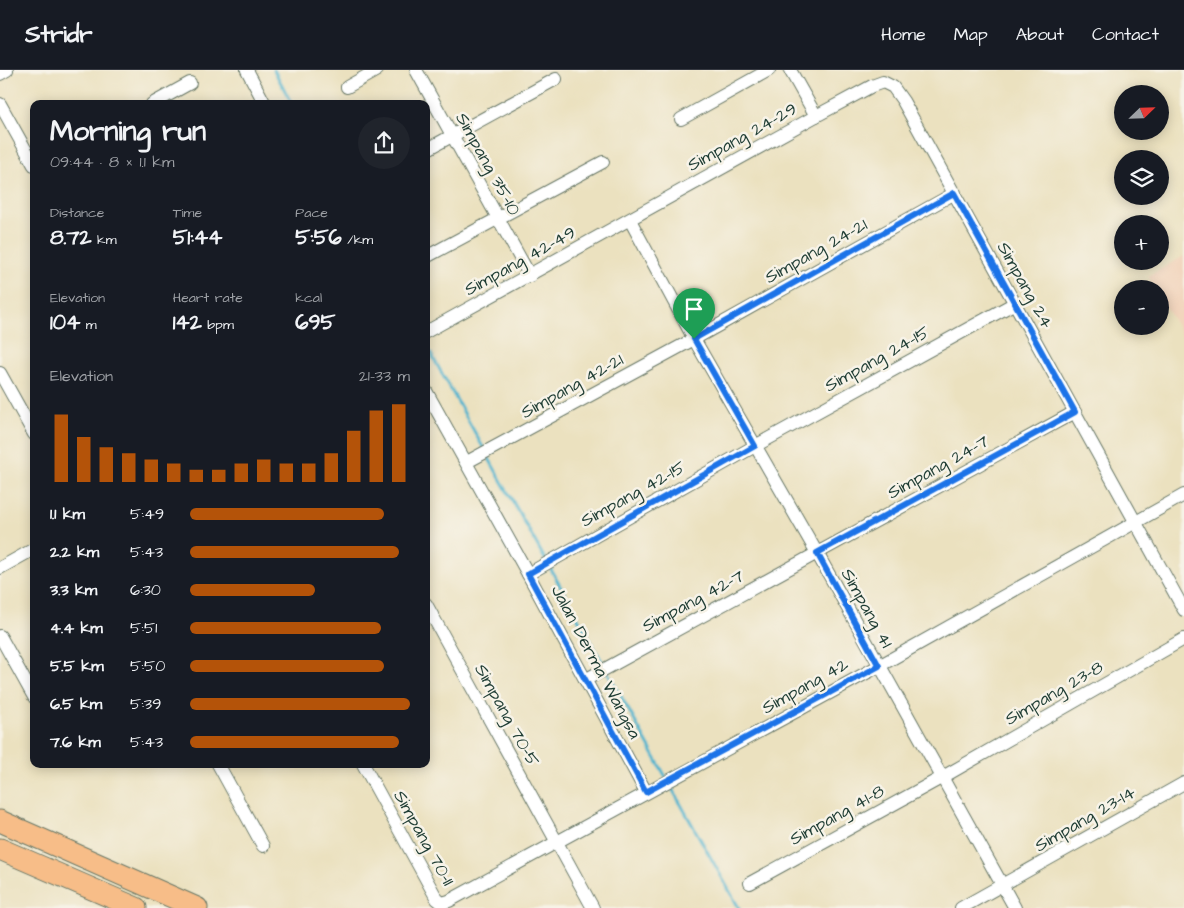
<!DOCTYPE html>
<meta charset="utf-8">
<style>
:root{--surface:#171b24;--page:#20242c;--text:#f1f3f6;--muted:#9ea1a6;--line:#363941;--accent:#b45309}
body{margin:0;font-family:"Architects Daughter",sans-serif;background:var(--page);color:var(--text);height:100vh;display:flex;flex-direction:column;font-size:19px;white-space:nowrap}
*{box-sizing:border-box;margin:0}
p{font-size:16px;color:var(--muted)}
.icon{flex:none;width:28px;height:28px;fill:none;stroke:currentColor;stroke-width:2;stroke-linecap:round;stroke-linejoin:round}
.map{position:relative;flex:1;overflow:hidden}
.panel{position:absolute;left:30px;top:30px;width:400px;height:668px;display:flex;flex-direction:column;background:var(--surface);border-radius:10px;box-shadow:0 2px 12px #0003}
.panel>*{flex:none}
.needle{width:32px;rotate:67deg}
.tools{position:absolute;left:1114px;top:15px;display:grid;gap:10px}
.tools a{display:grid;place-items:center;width:55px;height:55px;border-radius:50%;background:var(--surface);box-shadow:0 2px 12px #0003;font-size:25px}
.pin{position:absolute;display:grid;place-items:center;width:42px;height:42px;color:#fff;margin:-51px -21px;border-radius:50% 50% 50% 0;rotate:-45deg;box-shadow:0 0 5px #0007}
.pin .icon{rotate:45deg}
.round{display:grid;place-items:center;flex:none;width:52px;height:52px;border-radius:26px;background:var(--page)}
.head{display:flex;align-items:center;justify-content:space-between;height:85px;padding:0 20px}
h1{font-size:28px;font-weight:700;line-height:38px}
.stats{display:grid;grid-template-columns:repeat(3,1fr);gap:8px;height:85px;padding:5px 20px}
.stats div{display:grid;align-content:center}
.stats b{font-size:21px;font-weight:700}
.stats small{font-size:14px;font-weight:400}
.stats p{font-size:14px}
.chart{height:140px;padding:10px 20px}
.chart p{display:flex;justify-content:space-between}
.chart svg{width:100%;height:90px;margin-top:5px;stroke:var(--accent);stroke-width:6}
ul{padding:0 20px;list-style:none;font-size:16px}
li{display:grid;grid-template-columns:80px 60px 1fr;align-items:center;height:38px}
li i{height:12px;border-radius:6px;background:var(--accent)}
header{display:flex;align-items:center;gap:30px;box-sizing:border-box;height:70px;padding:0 25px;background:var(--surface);border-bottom:1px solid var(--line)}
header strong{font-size:24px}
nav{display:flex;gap:28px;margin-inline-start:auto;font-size:18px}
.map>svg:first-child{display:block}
</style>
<header>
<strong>Stridr</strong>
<nav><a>Home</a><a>Map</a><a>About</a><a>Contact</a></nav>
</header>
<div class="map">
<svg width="1184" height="838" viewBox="0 0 1184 838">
<rect width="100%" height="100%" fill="#f7f3e8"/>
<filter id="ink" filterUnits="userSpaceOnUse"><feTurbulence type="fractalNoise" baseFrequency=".02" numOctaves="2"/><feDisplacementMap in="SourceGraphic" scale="10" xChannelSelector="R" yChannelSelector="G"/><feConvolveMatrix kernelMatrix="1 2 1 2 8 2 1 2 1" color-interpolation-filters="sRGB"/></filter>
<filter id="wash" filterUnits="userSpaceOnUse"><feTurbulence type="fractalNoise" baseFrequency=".0096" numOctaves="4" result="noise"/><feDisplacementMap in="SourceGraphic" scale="20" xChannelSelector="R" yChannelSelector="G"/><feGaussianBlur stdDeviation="1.12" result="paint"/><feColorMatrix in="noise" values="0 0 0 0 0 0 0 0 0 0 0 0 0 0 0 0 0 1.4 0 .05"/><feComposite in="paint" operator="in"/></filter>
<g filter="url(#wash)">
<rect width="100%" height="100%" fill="#ebe1bf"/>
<polygon fill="#f2d5bd" points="1184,186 1184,269 1160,226 1160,219 1156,219 1148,206"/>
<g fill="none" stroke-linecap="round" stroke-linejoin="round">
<g stroke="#4fb4ce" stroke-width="3">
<polyline points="274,0 292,34"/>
<polyline points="426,275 484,379"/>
<polyline points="487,385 546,491"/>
<polyline points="549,496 604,595"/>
<polyline points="607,601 667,709"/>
<polyline points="670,715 739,838"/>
</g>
</g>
</g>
<g filter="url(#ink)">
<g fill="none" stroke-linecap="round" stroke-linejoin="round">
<g stroke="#667665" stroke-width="14">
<g id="minor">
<polyline points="247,0 265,34"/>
<polyline points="416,0 530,206"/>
<polyline points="790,0 816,46"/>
<polyline points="0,4 7,0"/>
<polyline points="347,17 377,0"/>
<polyline points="0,34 34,95"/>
<polyline points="152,34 190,13"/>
<polyline points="681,49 769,0"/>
<polyline points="426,80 556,9"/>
<polyline points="630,150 694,269 817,483 1015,838"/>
<polyline points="426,187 603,92"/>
<polyline points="426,262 816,46 872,16 883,12 893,17 903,31 1184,540"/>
<polyline points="0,303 34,364"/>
<polyline points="426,321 528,504 646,722"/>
<polyline points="467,392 694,269 955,123"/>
<polyline points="0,498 34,479"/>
<polyline points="528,504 755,376 1015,233"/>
<polyline points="426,534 593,838"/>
<polyline points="0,566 34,627"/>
<polyline points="585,610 1075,342"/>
<polyline points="218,694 263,776"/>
<polyline points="363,694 437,829 442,833 449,831 879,596 1184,425"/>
<polyline points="750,813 941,708 1184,569"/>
<polyline points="961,838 1184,713"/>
</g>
</g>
<g stroke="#667665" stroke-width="23">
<g id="trunk">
<polyline points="0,751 197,838"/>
<polyline points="0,779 136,838"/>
</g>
</g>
<use href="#minor" stroke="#fff" stroke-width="12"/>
<use href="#trunk" stroke="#f7bd88" stroke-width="21"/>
</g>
</g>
<g fill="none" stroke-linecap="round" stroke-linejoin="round" filter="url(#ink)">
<g stroke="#fff" stroke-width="10">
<polygon id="route" points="954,123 1075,342 817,483 879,596 646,722 528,504 755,376 694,269"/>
</g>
<use href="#route" stroke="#1a73e8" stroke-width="6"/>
</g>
<g text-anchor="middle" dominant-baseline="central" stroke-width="5" stroke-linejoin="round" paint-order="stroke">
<g font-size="18" fill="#1f3d34" stroke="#f7f3e8">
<text transform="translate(742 67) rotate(-29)">Simpang 24-29</text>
<text transform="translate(488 94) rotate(61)">Simpang 35-10</text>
<text transform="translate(816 181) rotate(-29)">Simpang 24-21</text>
<text transform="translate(520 191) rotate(-29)">Simpang 42-49</text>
<text transform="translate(1025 215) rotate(61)">Simpang 24</text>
<text transform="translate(877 289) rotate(-29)">Simpang 24-15</text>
<text transform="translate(572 316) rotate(-29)">Simpang 42-21</text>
<text transform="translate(938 397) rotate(-29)">Simpang 24-7</text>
<text transform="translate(633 424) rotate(-29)">Simpang 42-15</text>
<text transform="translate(693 531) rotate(-28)">Simpang 42-7</text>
<text transform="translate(867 538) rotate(61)">Simpang 41</text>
<text transform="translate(596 592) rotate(62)">Jalan Derma Wangsa</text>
<text transform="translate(805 616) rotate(-29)">Simpang 42</text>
<text transform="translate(1054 623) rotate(-30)">Simpang 23-8</text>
<text transform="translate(507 645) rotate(61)">Simpang 70-5</text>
<text transform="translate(837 745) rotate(-29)">Simpang 41-8</text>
<text transform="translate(1085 749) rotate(-30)">Simpang 23-14</text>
<text transform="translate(424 768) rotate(61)">Simpang 70-11</text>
</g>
</g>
</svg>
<div class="tools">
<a><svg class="needle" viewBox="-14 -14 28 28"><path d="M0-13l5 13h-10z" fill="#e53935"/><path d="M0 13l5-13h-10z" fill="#9ea1a6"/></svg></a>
<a><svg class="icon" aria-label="layers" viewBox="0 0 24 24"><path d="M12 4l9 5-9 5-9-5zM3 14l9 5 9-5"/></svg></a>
<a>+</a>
<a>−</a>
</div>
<div class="pin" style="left:694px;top:269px;background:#1e9e55"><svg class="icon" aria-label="arrive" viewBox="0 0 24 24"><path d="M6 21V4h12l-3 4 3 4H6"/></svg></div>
<section class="panel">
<div class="head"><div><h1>Morning run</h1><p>09:44 · 8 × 1.1 km</p></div><a class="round"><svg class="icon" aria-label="share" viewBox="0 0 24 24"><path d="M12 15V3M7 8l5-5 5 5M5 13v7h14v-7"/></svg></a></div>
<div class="stats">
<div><p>Distance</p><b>8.72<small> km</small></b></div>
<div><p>Time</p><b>51:44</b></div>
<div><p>Pace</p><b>5:56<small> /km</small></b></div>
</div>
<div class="stats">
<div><p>Elevation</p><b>104<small> m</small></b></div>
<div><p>Heart rate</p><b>142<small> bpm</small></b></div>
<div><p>kcal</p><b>695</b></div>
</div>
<div class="chart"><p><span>Elevation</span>21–33 m</p>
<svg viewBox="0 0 160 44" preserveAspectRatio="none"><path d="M5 44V11M15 44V22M25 44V27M35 44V30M45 44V33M55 44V35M65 44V38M75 44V38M85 44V35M95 44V33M105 44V35M115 44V35M125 44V30M135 44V19M145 44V9M155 44V6"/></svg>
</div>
<ul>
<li><b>1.1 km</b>5:49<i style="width:88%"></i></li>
<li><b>2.2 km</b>5:43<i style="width:95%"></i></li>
<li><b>3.3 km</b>6:30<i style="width:57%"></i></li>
<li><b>4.4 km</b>5:51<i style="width:87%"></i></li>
<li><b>5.5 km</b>5:50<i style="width:88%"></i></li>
<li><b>6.5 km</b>5:39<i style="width:100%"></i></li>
<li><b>7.6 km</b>5:43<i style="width:95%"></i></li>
</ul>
</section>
</div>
